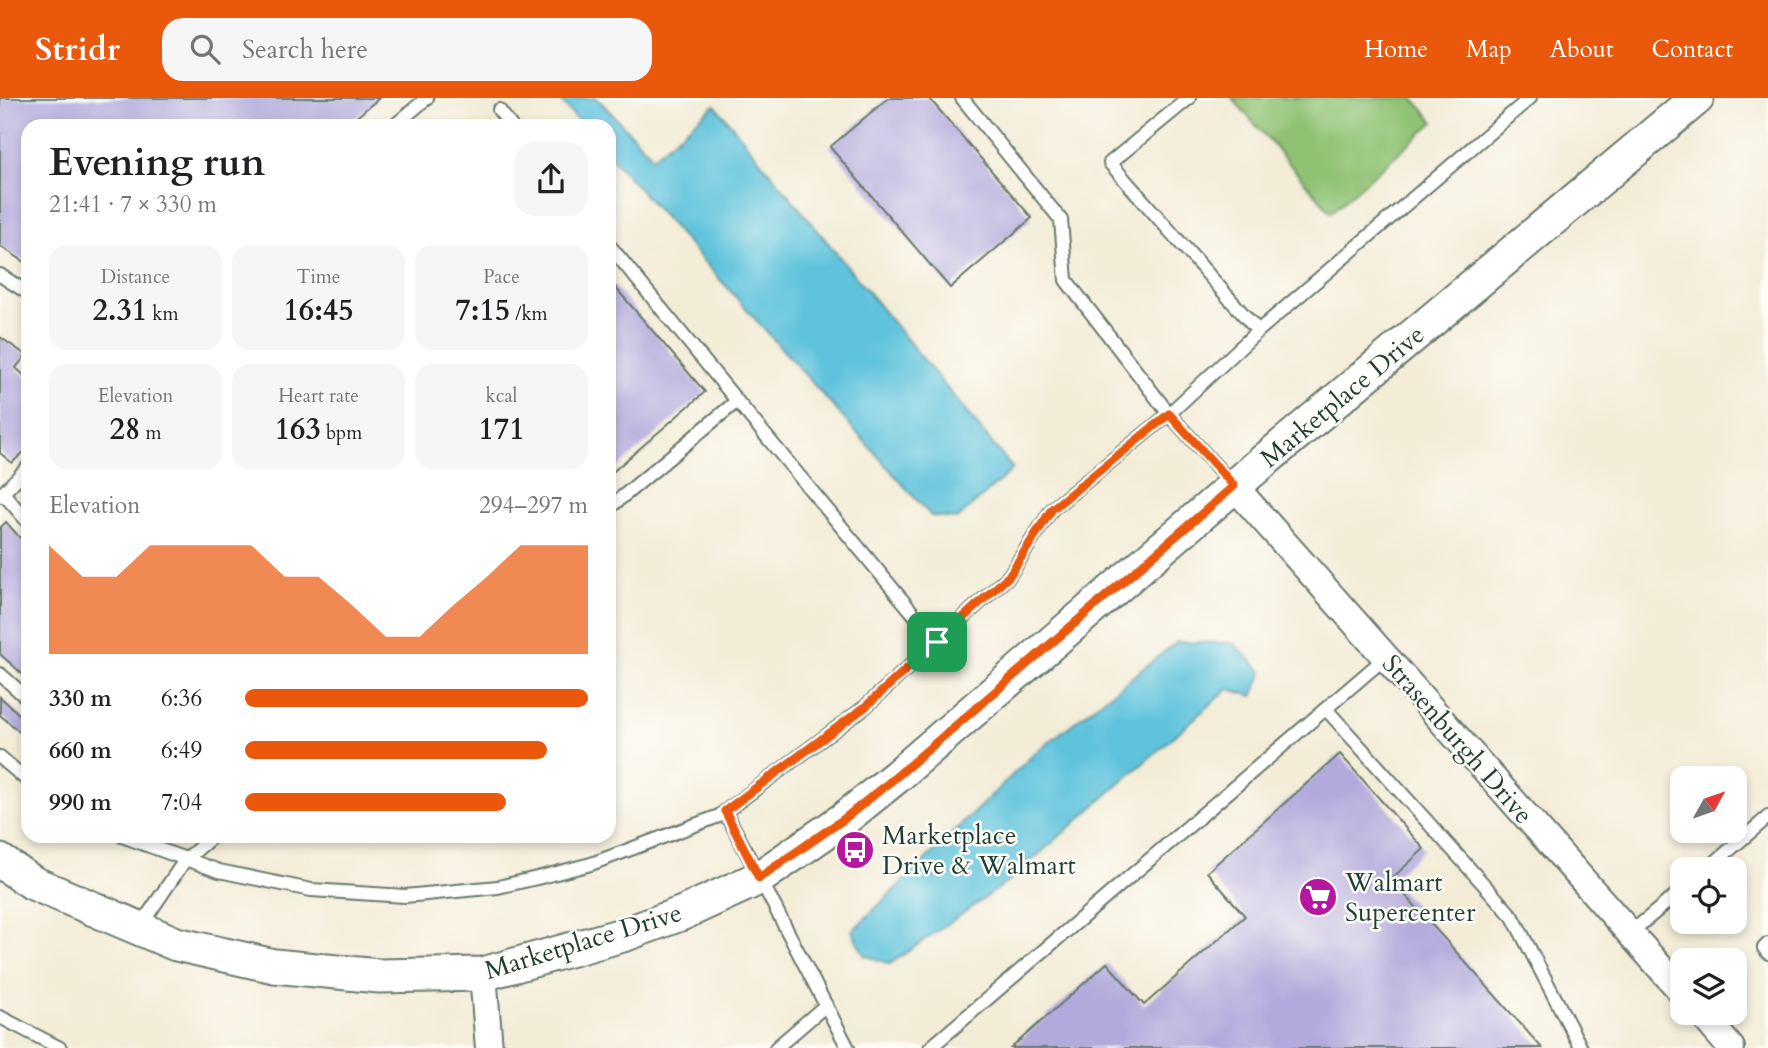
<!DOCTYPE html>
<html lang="en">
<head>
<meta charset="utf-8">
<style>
  :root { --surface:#fff; --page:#f6f6f6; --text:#202124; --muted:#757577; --accent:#ea580c }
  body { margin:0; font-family:Cardo,serif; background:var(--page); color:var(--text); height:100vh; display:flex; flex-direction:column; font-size:26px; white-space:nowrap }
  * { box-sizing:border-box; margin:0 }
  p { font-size:23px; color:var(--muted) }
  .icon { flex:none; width:38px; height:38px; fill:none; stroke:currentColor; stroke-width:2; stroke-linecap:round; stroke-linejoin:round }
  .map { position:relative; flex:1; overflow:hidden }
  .sheet { position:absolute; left:21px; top:21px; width:595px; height:724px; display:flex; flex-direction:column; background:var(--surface); border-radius:21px; box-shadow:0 4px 10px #0003 }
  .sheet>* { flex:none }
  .needle { width:46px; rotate:50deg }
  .fabs { position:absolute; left:1670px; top:668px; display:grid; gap:14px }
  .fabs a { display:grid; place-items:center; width:77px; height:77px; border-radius:14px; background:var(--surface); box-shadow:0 4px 10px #0003; font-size:35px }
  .pin { position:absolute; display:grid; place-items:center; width:60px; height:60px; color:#fff; margin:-30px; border-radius:14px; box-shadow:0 4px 10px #0006 }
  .round { display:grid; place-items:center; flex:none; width:74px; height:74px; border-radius:21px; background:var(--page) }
  .head { display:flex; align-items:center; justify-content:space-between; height:119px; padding:0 28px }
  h1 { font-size:38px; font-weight:800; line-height:52px }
  .metrics { display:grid; grid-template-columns:repeat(3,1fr); gap:10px; height:119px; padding:7px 28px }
  .metrics div { display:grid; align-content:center; border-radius:18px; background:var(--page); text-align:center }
  .metrics b { font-size:30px; font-weight:800 }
  .metrics small { font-size:19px; font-weight:400 }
  .metrics p { font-size:19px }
  .chart { height:196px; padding:14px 28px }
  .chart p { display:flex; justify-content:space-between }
  .chart svg { width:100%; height:126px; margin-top:7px; fill:var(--accent); opacity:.7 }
  ul { padding:0 28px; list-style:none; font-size:23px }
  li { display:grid; grid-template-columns:112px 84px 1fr; align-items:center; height:52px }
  li i { height:18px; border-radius:9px; background:var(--accent) }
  header { display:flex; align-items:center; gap:42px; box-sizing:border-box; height:98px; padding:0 35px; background:var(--accent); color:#fff }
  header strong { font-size:33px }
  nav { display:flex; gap:38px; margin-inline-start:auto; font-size:24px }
  .search { width:490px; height:63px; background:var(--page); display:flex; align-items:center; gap:18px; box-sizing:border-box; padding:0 24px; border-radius:21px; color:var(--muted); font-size:26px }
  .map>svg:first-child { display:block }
  .green { fill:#90c273; stroke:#588054; stroke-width:2 }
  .water { fill:#5ec3dc; stroke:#3e8088; stroke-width:2 }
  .building { fill:#b2aadc }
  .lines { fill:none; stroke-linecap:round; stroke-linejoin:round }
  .service-casing { stroke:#697a6d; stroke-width:16 }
  .minor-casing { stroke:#697a6d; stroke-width:30 }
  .tertiary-casing { stroke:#697a6d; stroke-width:37 }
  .service { stroke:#fff; stroke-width:12 }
  .minor { stroke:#fff; stroke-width:26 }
  .tertiary { stroke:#fff; stroke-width:33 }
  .route-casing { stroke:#fff; stroke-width:14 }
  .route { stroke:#ea580c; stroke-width:9 }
  .labels { text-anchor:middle; stroke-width:5; stroke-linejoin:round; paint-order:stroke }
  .street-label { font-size:26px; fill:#1f3d34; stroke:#fdfcf7 }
  .poi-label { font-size:26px; fill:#1f3d34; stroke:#fdfcf7; text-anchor:start }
</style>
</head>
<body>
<header>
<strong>Stridr</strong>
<div class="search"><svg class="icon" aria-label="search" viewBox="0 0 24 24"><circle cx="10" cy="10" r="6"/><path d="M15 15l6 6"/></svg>Search here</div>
<nav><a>Home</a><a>Map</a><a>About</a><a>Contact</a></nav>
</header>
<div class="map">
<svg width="1768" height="950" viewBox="0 0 1768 950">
  <rect width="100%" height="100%" fill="#fdfcf7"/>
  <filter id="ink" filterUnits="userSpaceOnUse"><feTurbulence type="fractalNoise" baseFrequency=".0143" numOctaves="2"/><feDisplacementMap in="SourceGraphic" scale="14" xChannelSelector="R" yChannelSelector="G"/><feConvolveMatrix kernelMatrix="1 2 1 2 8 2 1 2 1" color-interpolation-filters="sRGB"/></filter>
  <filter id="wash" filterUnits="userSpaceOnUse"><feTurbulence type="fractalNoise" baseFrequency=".00686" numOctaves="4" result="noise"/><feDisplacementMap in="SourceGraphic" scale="28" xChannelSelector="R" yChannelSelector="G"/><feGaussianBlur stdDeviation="1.57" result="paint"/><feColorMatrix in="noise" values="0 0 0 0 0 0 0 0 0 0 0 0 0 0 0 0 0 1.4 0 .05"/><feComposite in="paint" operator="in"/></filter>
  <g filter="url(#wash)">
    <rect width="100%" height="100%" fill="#f3ecd7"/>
    <path class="green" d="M1232,0H1413L1434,24L1331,114Z"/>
    <path class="water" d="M558,0H597L653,59L715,7L1013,371L957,421L931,418L609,57V28H583Z
      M1177,544L1233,545L1263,574L1253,598L1228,591L1005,786L890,866L864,857L852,833L1035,655Z"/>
    <g id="blocks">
      <path class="building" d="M0,0H379L346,28H28V166L0,148Z
        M888,0H929L1032,120L950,190L830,49Z
        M609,182L705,294L609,377Z
        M0,239L26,257L16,270L28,281V350L12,365L0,355Z
        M6,424L28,449V581L0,556V430Z
        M0,599L28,624V641L0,617Z
        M1340,656L1424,751L1391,781L1542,950H1011L1107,865L1144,907L1245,818L1207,774Z"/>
    </g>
  </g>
  <g filter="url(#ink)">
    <use href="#blocks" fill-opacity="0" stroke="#697a6d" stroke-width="2"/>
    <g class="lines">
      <defs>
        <path id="service" d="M962,0L1061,122L1066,182L1169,316L1234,388
          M1189,0L1110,65L1258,233
          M499,12L511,28
          M394,28L427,0
          M609,147L737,303L609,410
          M0,177L28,195
          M737,303L937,544
          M3,395L28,424
          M0,398L28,369
          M0,576L28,601
          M1326,611L1513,819L1581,950
          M0,659L28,683
          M725,713L848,950
          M122,738L219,773L311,792L405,798L498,789L537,780L591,766L719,718L865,609L1009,478L1052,411L1169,316L1258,233L1530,0
          M1706,772L1768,719
          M139,830L185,762L213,738
          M1630,835L1682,792
          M1768,846L1764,850L1768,855
          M0,919L60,950
          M776,950L826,907
          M930,950L1386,559"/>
        <path id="minor" d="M1234,388L1682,894
          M483,876L489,950
          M1701,915L1731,950"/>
        <path id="tertiary" d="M0,763L33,785L176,846L274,868L379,878L483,876L626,836L683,815L759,780L844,721L896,679L1234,388L1697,0"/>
      </defs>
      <use href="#service" class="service-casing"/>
      <use href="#minor" class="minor-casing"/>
      <use href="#tertiary" class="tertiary-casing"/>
      <use href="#service" class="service"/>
      <use href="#minor" class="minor"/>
      <use href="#tertiary" class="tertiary"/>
    </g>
  </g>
  <g class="lines" filter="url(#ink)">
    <defs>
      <path id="route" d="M1169,316L1234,388L896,679L844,721L759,780L725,713L865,609L1009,478L1052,411Z"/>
    </defs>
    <use href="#route" class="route-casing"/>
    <use href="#route" class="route"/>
  </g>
  <defs>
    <symbol id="bus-disc" viewBox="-11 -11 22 22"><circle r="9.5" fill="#b5179e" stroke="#fdfcf7"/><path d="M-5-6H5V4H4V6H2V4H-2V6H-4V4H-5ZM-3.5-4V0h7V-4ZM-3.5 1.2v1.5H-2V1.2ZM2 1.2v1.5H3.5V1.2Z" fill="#fff"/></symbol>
    <symbol id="supermarket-disc" viewBox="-11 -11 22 22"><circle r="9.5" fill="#b5179e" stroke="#fdfcf7"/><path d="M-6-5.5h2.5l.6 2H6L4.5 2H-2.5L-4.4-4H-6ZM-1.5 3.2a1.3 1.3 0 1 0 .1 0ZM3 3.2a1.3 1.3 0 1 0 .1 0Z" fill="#fff"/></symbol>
  </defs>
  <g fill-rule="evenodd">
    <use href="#bus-disc" x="833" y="730" width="44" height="44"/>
    <use href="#supermarket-disc" x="1296" y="777" width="44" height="44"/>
  </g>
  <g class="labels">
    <g class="street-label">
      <text transform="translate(1342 298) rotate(-40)" y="9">Marketplace Drive</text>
      <text transform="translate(1458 641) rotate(49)" y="9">Strasenburgh Drive</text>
      <text transform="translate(583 843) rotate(-17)" y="9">Marketplace Drive</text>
    </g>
    <g class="poi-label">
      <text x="882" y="746">Marketplace<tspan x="882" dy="30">Drive &amp; Walmart</tspan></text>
      <text x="1345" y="793">Walmart<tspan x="1345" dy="30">Supercenter</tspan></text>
    </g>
  </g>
</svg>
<div class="fabs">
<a><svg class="needle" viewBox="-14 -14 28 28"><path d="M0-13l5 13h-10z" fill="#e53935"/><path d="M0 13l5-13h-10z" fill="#757577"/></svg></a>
<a><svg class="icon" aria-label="locate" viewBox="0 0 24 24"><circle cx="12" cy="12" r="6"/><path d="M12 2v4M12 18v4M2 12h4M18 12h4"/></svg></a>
<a><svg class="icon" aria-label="layers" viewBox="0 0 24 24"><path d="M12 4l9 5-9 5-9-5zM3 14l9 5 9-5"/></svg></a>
</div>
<div class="pin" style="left:937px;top:544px;background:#1e9e55"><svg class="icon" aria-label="arrive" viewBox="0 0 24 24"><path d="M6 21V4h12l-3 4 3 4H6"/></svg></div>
<section class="sheet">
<div class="head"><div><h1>Evening run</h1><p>21:41 · 7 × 330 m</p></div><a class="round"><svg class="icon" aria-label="share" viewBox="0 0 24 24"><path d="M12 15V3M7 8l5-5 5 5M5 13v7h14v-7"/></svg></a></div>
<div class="metrics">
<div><p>Distance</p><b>2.31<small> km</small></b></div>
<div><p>Time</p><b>16:45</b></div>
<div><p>Pace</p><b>7:15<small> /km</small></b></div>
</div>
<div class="metrics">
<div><p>Elevation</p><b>28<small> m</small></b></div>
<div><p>Heart rate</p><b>163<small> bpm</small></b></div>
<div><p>kcal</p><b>171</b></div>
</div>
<div class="chart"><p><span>Elevation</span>294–297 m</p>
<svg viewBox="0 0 160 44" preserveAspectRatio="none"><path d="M0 44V6L10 17L20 17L30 6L40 6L50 6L60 6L70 17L80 17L90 27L100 38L110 38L120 27L130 17L140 6L150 6L160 6V44z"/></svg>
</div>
<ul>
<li><b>330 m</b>6:36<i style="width:100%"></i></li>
<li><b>660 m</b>6:49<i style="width:88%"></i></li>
<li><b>990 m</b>7:04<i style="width:76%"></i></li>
</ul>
</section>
</div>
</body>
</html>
